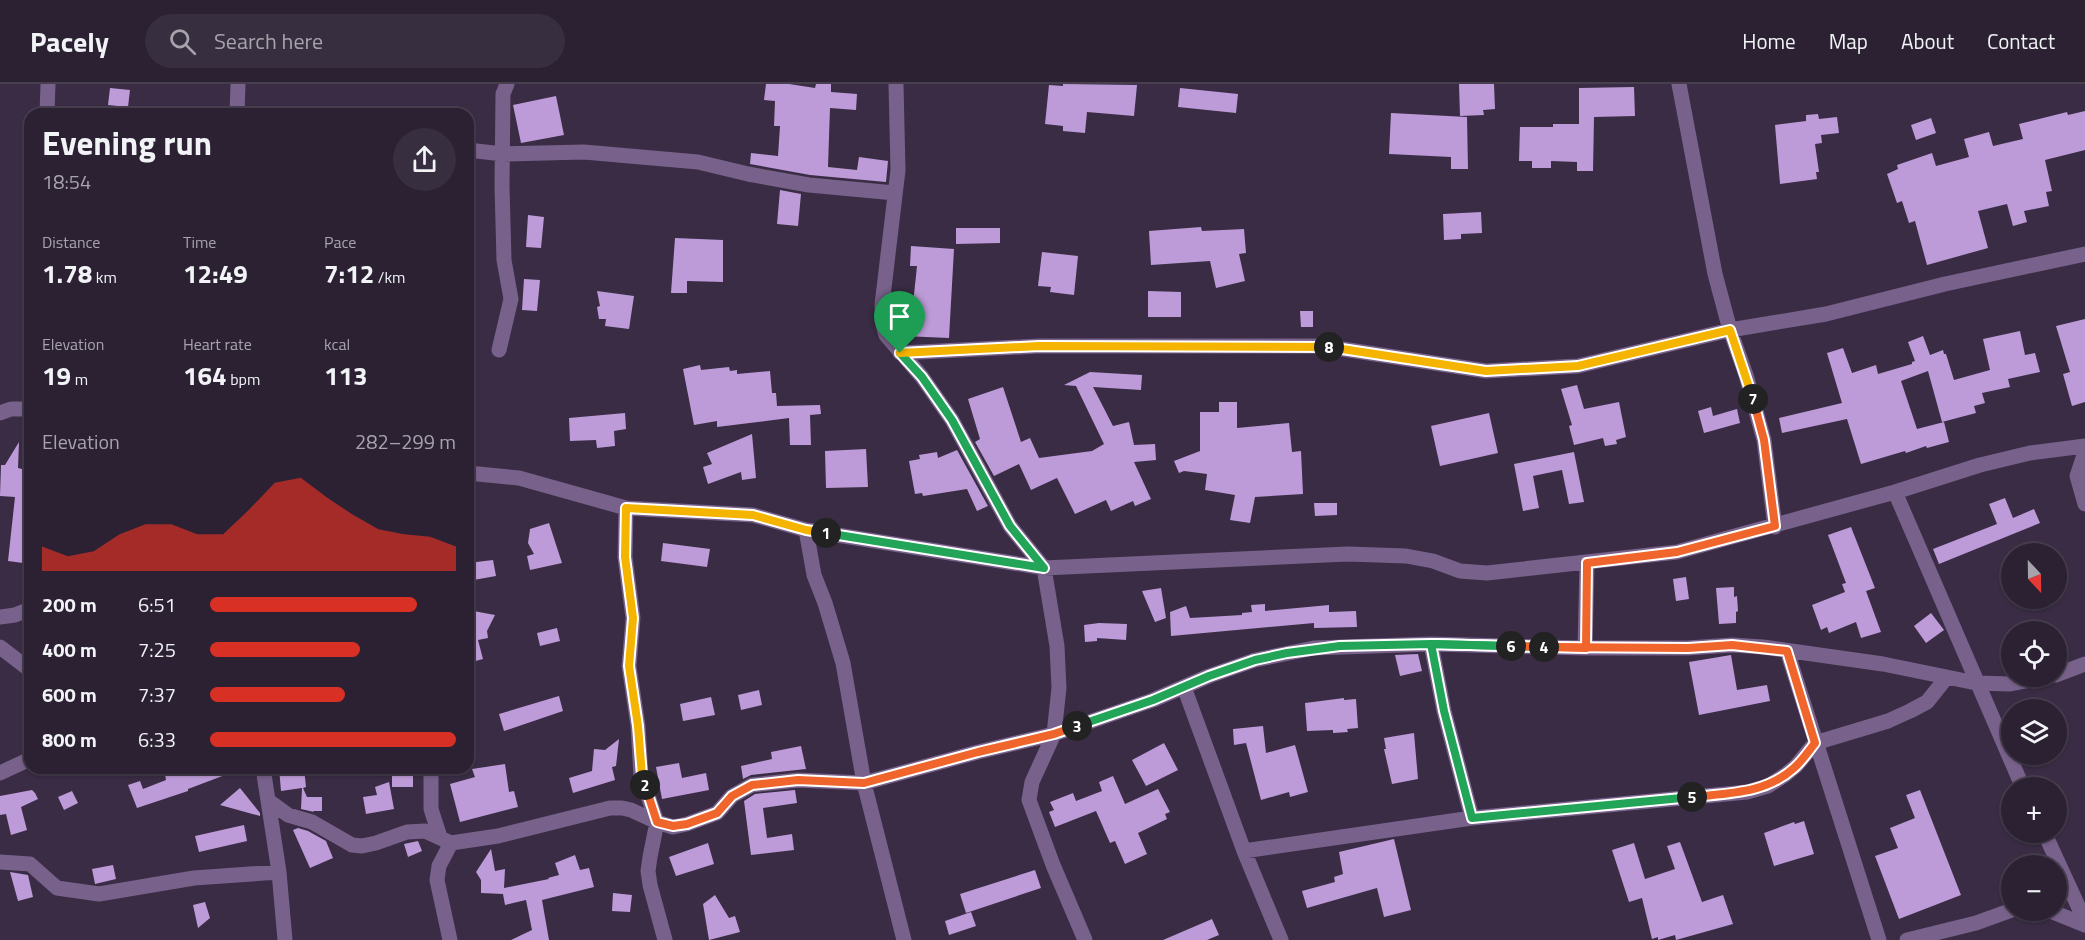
<!DOCTYPE html>
<html lang="en">
<head>
<meta charset="utf-8">
<style>
  :root { --surface:#2b2133; --page:#372e3f; --text:#f1f3f6; --muted:#a6a3ac; --line:#473e4e; --accent:#d93025 }
  body { margin:0; font-family:"Titillium Web",sans-serif; background:var(--page); color:var(--text); height:100vh; display:flex; flex-direction:column; font-size:22px; white-space:nowrap }
  * { box-sizing:border-box; margin:0 }
  p { font-size:20px; color:var(--muted) }
  .icon { flex:none; width:33px; height:33px; fill:none; stroke:currentColor; stroke-width:2; stroke-linecap:round; stroke-linejoin:round }
  .map { position:relative; flex:1; overflow:hidden }
  .sheet { position:absolute; left:24px; top:24px; width:450px; height:666px; display:flex; flex-direction:column; background:var(--surface); border-radius:18px; box-shadow:0 2px 4px #0004,0 0 0 2px var(--line) }
  .sheet>* { flex:none }
  .needle { width:39px; rotate:158deg }
  .controls { position:absolute; left:2001px; top:459px; display:grid; gap:12px }
  .controls a { display:grid; place-items:center; width:66px; height:66px; border-radius:50%; background:var(--surface); box-shadow:0 2px 4px #0004,0 0 0 2px var(--line); font-size:30px }
  .pin { position:absolute; display:grid; place-items:center; width:51px; height:51px; color:#fff; margin:-62px -26px; border-radius:50% 50% 50% 0; rotate:-45deg; box-shadow:0 0 6px #0007 }
  .pin .icon { rotate:45deg }
  .km { position:absolute; width:30px; height:30px; margin:-15px; border-radius:50%; background:#222; color:#fff; font-size:16px; line-height:30px; text-align:center }
  .round { display:grid; place-items:center; flex:none; width:63px; height:63px; border-radius:32px; background:var(--page) }
  .overview { display:flex; align-items:center; justify-content:space-between; height:102px; padding:0 18px }
  h1 { font-size:33px; font-weight:700; line-height:45px }
  .figures { display:grid; grid-template-columns:repeat(3,1fr); gap:9px; height:102px; padding:6px 18px }
  .figures div { display:grid; align-content:center }
  .figures b { font-size:26px; font-weight:700 }
  .figures small { font-size:16px; font-weight:400 }
  .figures p { font-size:16px }
  .chart { height:168px; padding:12px 18px }
  .chart p { display:flex; justify-content:space-between }
  .chart svg { width:100%; height:108px; margin-top:6px; fill:var(--accent); opacity:.7 }
  ul { padding:0 18px; list-style:none; font-size:20px }
  li { display:grid; grid-template-columns:96px 72px 1fr; align-items:center; height:45px }
  li i { height:15px; border-radius:8px; background:var(--accent) }
  header { display:flex; align-items:center; gap:36px; box-sizing:border-box; height:84px; padding:0 30px; background:var(--surface); border-bottom:2px solid var(--line) }
  header strong { font-size:28px }
  nav { display:flex; gap:33px; margin-inline-start:auto; font-size:21px }
  .search { width:420px; height:54px; background:var(--page); display:flex; align-items:center; gap:15px; box-sizing:border-box; padding:0 21px; border-radius:33px; color:var(--muted); font-size:22px }
  .map>svg:first-child { display:block }
  .building { fill:#bd9bd8 }
  .lines { fill:none; stroke-linecap:round; stroke-linejoin:round }
  .street { stroke:#78618a; stroke-width:15 }
  .split-1-casing { stroke:#fff; stroke-width:12 }
  .split-2-casing { stroke:#fff; stroke-width:12 }
  .split-3-casing { stroke:#fff; stroke-width:12 }
  .split-4-casing { stroke:#fff; stroke-width:12 }
  .split-5-casing { stroke:#fff; stroke-width:12 }
  .split-6-casing { stroke:#fff; stroke-width:12 }
  .split-7-casing { stroke:#fff; stroke-width:12 }
  .split-8-casing { stroke:#fff; stroke-width:12 }
  .split-9-casing { stroke:#fff; stroke-width:12 }
  .split-1 { stroke:#22a559; stroke-width:8 }
  .split-2 { stroke:#f5b400; stroke-width:8 }
  .split-3 { stroke:#f0652b; stroke-width:8 }
  .split-4 { stroke:#22a559; stroke-width:8 }
  .split-5 { stroke:#f0652b; stroke-width:8 }
  .split-6 { stroke:#22a559; stroke-width:8 }
  .split-7 { stroke:#f0652b; stroke-width:8 }
  .split-8 { stroke:#f5b400; stroke-width:8 }
  .split-9 { stroke:#f5b400; stroke-width:8 }
</style>
</head>
<body>
<header>
<strong>Pacely</strong>
<div class="search"><svg class="icon" aria-label="search" viewBox="0 0 24 24"><circle cx="10" cy="10" r="6"/><path d="M15 15l6 6"/></svg>Search here</div>
<nav><a>Home</a><a>Map</a><a>About</a><a>Contact</a></nav>
</header>
<div class="map">
<svg width="2085" height="856" viewBox="0 0 2085 856">
  <rect width="100%" height="100%" fill="#392c44"/>
  <path class="building" d="M766,0H789L815,4L816,0H831V8L857,10L856,26L830,24L828,83L857,86L859,73L888,77L886,98L810,91L750,80L751,69L778,72L780,42H774L775,17L764,16Z
    M1063,0L1137,1L1134,32L1087,28L1085,49L1063,47V42L1045,40L1049,1L1063,2Z
    M1459,0H1494L1495,25L1483,26L1484,31L1460,32Z
    M1634,3L1635,32L1594,33L1593,87H1577V78L1551,77V84H1532V77H1519L1520,43H1553V40H1579V4Z
    M110,4L130,6L128,23L108,21Z
    M1180,4L1238,10L1236,29L1178,23Z
    M556,12L564,51L521,59L513,21Z
    M2085,27V66L2045,76L2052,107L2046,108L2049,122L2024,127L2027,138L2013,142L2007,120L1978,127L1988,164L1927,181L1915,137L1909,139L1902,117L1897,119L1887,90L1898,85L1897,81L1932,69L1936,82L1969,73L1964,55L1989,48L1993,62L2023,55L2019,40L2067,28L2068,31Z
    M1391,29L1467,33L1468,85H1451V73L1389,70Z
    M1818,30L1819,35L1837,33L1839,49L1821,51L1822,59L1815,60L1819,88H1816L1817,95L1780,100L1775,41L1806,37V31Z
    M1931,34L1936,49L1916,56L1911,41Z
    M780,106L801,110L798,142L777,140Z
    M1481,128L1482,149L1461,150V155L1444,156L1443,130Z
    M528,131L544,133L541,164L526,163Z
    M1201,143L1202,147L1244,145L1246,169L1239,170L1245,197L1216,204L1210,177L1151,181L1149,147Z
    M956,144H1000V159L956,160Z
    M675,154L723,156V198L687,197V209H671Z
    M911,162L954,165L949,254L903,252L905,220H913L917,182H910Z
    M1042,168L1078,172L1074,211L1050,208L1051,203L1038,202Z
    M524,195L540,196L537,227L522,226Z
    M597,207L634,212L629,245L605,242L606,235H599L597,223L600,222Z
    M1148,207L1181,208V233H1148Z
    M1300,227H1313V243H1301Z
    M2085,235V318L2072,322L2063,290L2070,288L2056,242Z
    M2020,247L2025,271L2035,269L2040,288L2008,295L2010,303L1982,309L1985,319L1974,322L1976,329L1942,338L1928,287L1901,297L1917,345L1944,338L1949,358L1927,364L1926,362L1906,369L1905,367L1861,380L1847,335L1782,349L1779,334L1842,319L1827,269L1843,264L1852,289L1876,281L1878,290L1912,280V278L1915,277L1908,258L1923,252L1930,271L1943,266L1944,270H1946L1954,296L1990,286L1983,255Z
    M700,281L701,286L729,283L730,287L737,286V290L770,287L772,309H776L777,322L820,321L821,330L810,331L811,361H790L789,334L717,343V337L694,341L683,285Z
    M1090,288L1142,291L1141,306L1093,303L1113,342L1129,338L1134,361L1155,360L1156,376L1134,378L1151,415L1135,422L1133,417L1111,427L1106,416L1075,430L1057,394L1031,406L1019,380L994,392L975,358L980,355L968,315L1003,303L1021,358L1030,354L1039,374L1092,367L1104,360L1076,302L1064,301Z
    M1577,301L1584,325L1619,318L1626,353L1616,356L1617,360L1605,362L1603,354L1574,361L1569,342L1572,341L1561,305Z
    M1219,318H1237V344L1289,339L1292,368L1301,367L1303,410L1255,413L1250,439L1230,436L1235,411L1205,406L1207,390L1184,387L1179,389L1174,377L1200,367V328H1219Z
    M1711,323L1713,332L1737,325L1740,339L1704,349L1698,327Z
    M625,329L626,345L614,347L615,362L597,364L596,356L570,357L569,334Z
    M1489,329L1498,369L1440,382L1431,342Z
    M752,350L756,394L742,396L741,388L708,400L703,383L712,380L707,369Z
    M19,358L18,384L30,387V454L26,453L23,479L8,477L15,413L0,412L1,381H5Z
    M866,365L868,403L826,404L825,367Z
    M957,366L988,422L977,427L967,405L923,412L922,409L915,410L909,377L920,375L919,371L937,368L938,374Z
    M1574,368L1584,418L1569,420L1562,386L1533,392L1539,424L1523,427L1514,380Z
    M2005,414L2013,434L2034,425L2040,439L1939,480L1933,465L1997,440L1989,420Z
    M1314,419H1337V431L1315,432Z
    M549,439L562,479L530,486L527,472L534,470L528,459L530,445Z
    M1851,443L1875,504L1866,507L1881,548L1861,554L1856,538L1829,549L1827,543L1821,546L1812,521L1845,508L1842,500L1846,499L1828,451Z
    M663,459L710,465L707,483L661,477Z
    M493,476L496,492L468,497V479Z
    M1686,493L1689,515L1676,517L1673,495Z
    M1734,503V513L1737,512L1738,527L1736,528V539L1719,540L1716,504Z
    M1161,504L1166,534L1155,538L1142,507Z
    M1265,520V527L1329,521V528L1356,527L1357,543L1314,544V539L1171,552L1170,528L1186,522L1190,534L1242,531V529L1252,528L1251,521Z
    M468,526L495,531L487,547L488,554L478,556L483,575L468,579Z
    M1931,529L1944,546L1926,559L1914,542Z
    M1099,539L1127,540L1126,556L1097,554V557L1085,558L1084,541Z
    M557,544L560,557L540,562L537,549Z
    M1418,570L1422,587L1400,592L1395,571Z
    M1731,571L1737,606L1767,601L1770,617L1699,631L1689,578Z
    M759,606L762,621L741,626L738,611Z
    M559,612L563,627L504,647L499,630Z
    M711,613L715,631L683,637L680,620Z
    M1344,614V616L1356,615L1358,644L1347,645L1348,648L1333,649V646L1307,647L1305,619Z
    M1263,642L1266,669L1295,661L1308,708L1290,713L1289,708L1261,716L1246,659L1234,661L1233,645Z
    M1414,649L1418,695L1392,700L1384,665H1386L1384,654Z
    M619,655L616,682L612,683L615,696L573,709L569,694L592,687L594,665L605,666Z
    M1164,659L1178,686L1146,702L1132,676Z
    M801,662L806,685L751,691L743,695L741,682L772,675L771,668Z
    M679,679L682,694L706,689L709,706L662,715L656,683Z
    M505,680L509,708L514,707L518,723L460,738L450,700L475,693L472,685Z
    M164,684H183L184,688L196,684L241,685L188,705V707L137,724L128,701L140,697L143,705L166,696Z
    M279,684H304L306,703L303,704L307,713H322V727H313L314,728L301,725L302,704L281,707Z
    M392,687H413V703H392Z
    M1113,692L1125,720L1158,705L1170,728L1165,730L1167,735L1138,749L1147,770L1125,780L1115,757L1110,759L1096,727L1055,743L1049,728L1054,726L1050,718L1073,709L1076,717L1102,707L1099,698Z
    M389,698L394,725L366,730L363,713L377,711L375,703Z
    M240,704L260,729V732L220,721Z
    M32,706L35,709L38,715L21,723L27,746L11,751L6,730L0,731V712Z
    M795,706L797,719L763,724L767,754L792,750L794,766L751,771L744,717L755,710Z
    M1920,706L1961,811L1899,835L1875,772L1898,764L1890,744L1915,734L1906,711Z
    M72,707L78,719L64,726L58,713Z
    M1804,737L1814,770L1774,782L1764,749L1794,738L1795,740Z
    M244,741L247,757L199,768L195,752Z
    M298,744L308,747L326,757L333,774L310,784L293,746Z
    M1394,755L1411,826L1384,833L1377,804L1307,824L1302,807L1335,798L1334,793L1343,790L1339,768Z
    M418,757L422,767L408,773L404,760Z
    M1680,758L1702,818L1723,811L1733,840L1676,856L1675,851L1658,856V853L1652,855L1642,814L1629,818L1612,766L1634,759L1645,795L1675,785L1667,762Z
    M708,759L714,780L676,792L669,773Z
    M491,765L495,787L505,785L504,804L549,795L548,794L559,791L555,779L575,771L580,786L589,784L594,803L542,816L549,856H511L532,846L526,816L505,821L503,810L481,809V796L476,788Z
    M113,781L116,795L95,800L92,785Z
    M1035,786L1041,804L966,829L960,810Z
    M10,788L28,791L33,813L18,817Z
    M613,809L632,811L630,828L612,827Z
    M715,811L729,834L735,832L740,848L709,856L703,820Z
    M205,818L210,834L198,844L193,821Z
    M971,828L976,842L949,851L945,837Z
    M1212,835L1219,851L1207,856H1163Z"/>
  <g class="lines">
    <path class="street" d="M896,0L898,86L882,221L883,241L886,251L922,293L952,336L1010,442L1044,484L1057,562L1059,604L1054,650L1032,698L1029,716L1053,781L1085,856
      M1679,0L1715,190L1730,246L1746,291L1764,356L1775,443
      M47,30L48,0
      M237,30L238,0
      M468,66L503,70L584,68L698,78L748,90L809,101L895,109
      M499,266L511,215L504,176L502,102L503,10L507,0
      M900,269L1039,262H1323L1486,287L1578,282L1730,246L1826,230L1945,200L2085,170
      M0,329L11,325H30
      M2085,368L2077,392L2085,420
      M468,389L519,394L626,424L753,431L806,446L1044,484L1348,470L1406,472L1433,477L1460,487L1487,489L1677,468L1895,408L1980,381L2030,369L2085,362
      M1895,408L2023,704
      M626,424L625,473L633,534L629,582L638,642L641,692L657,738L650,773L648,787L650,801L665,856
      M806,446L814,491L825,519L843,579L864,699L904,856
      M0,533L15,531L30,525
      M1431,560L1444,627L1472,734
      M0,563L30,586
      M1585,564L1587,479
      M1787,567L1879,856
      M2056,591L2085,580
      M1184,603L1244,767L1281,856
      M263,684L279,788L285,856
      M431,684V725L440,753
      M0,689L30,675
      M269,717L288,731L312,738L352,761L362,762L376,759L407,748L425,747L451,759L498,752L610,724H622L631,726L657,738L673,743L687,740L717,729L732,712L752,701L798,696L864,699L978,668L1054,650L1153,616L1209,592L1255,576L1314,564L1431,560L1585,564H1688L1732,561L1763,563L1883,580L1976,599L2010,600L2051,592
      M2044,748L2085,837
      M1244,767L1472,734L1747,708L1768,702L1785,691L1796,682L1815,659L1888,637L1910,627L1927,618L1947,593
      M0,778L30,780L57,804L99,810L194,794L279,788
      M2048,826L2085,841
      M450,856L437,796L439,782L451,759
      M1907,856L1976,839L2012,826"/>
  </g>
  <g class="lines">
    <defs>
      <path id="split-1" d="M826,449L1044,484L1010,442L952,336L922,293L900,269"/>
      <path id="split-2" d="M645,701L642,692L638,642L629,582L633,534L625,473L626,424L753,431L806,446L826,449"/>
      <path id="split-3" d="M645,701L657,738L673,742L687,740L717,729L732,712L752,701L798,696L864,699L978,668L1054,650L1077,642"/>
      <path id="split-4" d="M1077,642L1153,616L1209,592L1255,576L1287,569L1340,562L1431,560L1544,563"/>
      <path id="split-5" d="M1544,563L1688,564L1732,561L1787,567L1815,659C1809,667 1802,677 1794,684C1765,710 1729,709 1692,713"/>
      <path id="split-6" d="M1511,562L1431,560L1444,627L1472,734L1692,713"/>
      <path id="split-7" d="M1511,562L1586,564L1587,479L1677,468L1775,442L1764,356L1753,315"/>
      <path id="split-8" d="M1329,263L1486,287L1578,282L1730,246L1753,315"/>
      <path id="split-9" d="M900,269L1039,262L1329,263"/>
    </defs>
    <use href="#split-1" class="split-1-casing"/>
    <use href="#split-2" class="split-2-casing"/>
    <use href="#split-3" class="split-3-casing"/>
    <use href="#split-4" class="split-4-casing"/>
    <use href="#split-5" class="split-5-casing"/>
    <use href="#split-6" class="split-6-casing"/>
    <use href="#split-7" class="split-7-casing"/>
    <use href="#split-8" class="split-8-casing"/>
    <use href="#split-9" class="split-9-casing"/>
    <use href="#split-1" class="split-1"/>
    <use href="#split-2" class="split-2"/>
    <use href="#split-3" class="split-3"/>
    <use href="#split-4" class="split-4"/>
    <use href="#split-5" class="split-5"/>
    <use href="#split-6" class="split-6"/>
    <use href="#split-7" class="split-7"/>
    <use href="#split-8" class="split-8"/>
    <use href="#split-9" class="split-9"/>
  </g>
</svg>
<div class="controls">
<a><svg class="needle" viewBox="-14 -14 28 28"><path d="M0-13l5 13h-10z" fill="#e53935"/><path d="M0 13l5-13h-10z" fill="#a6a3ac"/></svg></a>
<a><svg class="icon" aria-label="locate" viewBox="0 0 24 24"><circle cx="12" cy="12" r="6"/><path d="M12 2v4M12 18v4M2 12h4M18 12h4"/></svg></a>
<a><svg class="icon" aria-label="layers" viewBox="0 0 24 24"><path d="M12 4l9 5-9 5-9-5zM3 14l9 5 9-5"/></svg></a>
<a>+</a>
<a>−</a>
</div>
<div class="pin" style="left:900px;top:269px;background:#1e9e55"><svg class="icon" aria-label="arrive" viewBox="0 0 24 24"><path d="M6 21V4h12l-3 4 3 4H6"/></svg></div>
<b class="km" style="left:826px;top:449px">1</b>
<b class="km" style="left:645px;top:701px">2</b>
<b class="km" style="left:1077px;top:642px">3</b>
<b class="km" style="left:1544px;top:563px">4</b>
<b class="km" style="left:1692px;top:713px">5</b>
<b class="km" style="left:1511px;top:562px">6</b>
<b class="km" style="left:1753px;top:315px">7</b>
<b class="km" style="left:1329px;top:263px">8</b>
<section class="sheet">
<div class="overview"><div><h1>Evening run</h1><p>18:54</p></div><a class="round"><svg class="icon" aria-label="share" viewBox="0 0 24 24"><path d="M12 15V3M7 8l5-5 5 5M5 13v7h14v-7"/></svg></a></div>
<div class="figures">
<div><p>Distance</p><b>1.78<small> km</small></b></div>
<div><p>Time</p><b>12:49</b></div>
<div><p>Pace</p><b>7:12<small> /km</small></b></div>
</div>
<div class="figures">
<div><p>Elevation</p><b>19<small> m</small></b></div>
<div><p>Heart rate</p><b>164<small> bpm</small></b></div>
<div><p>kcal</p><b>113</b></div>
</div>
<div class="chart"><p><span>Elevation</span>282–299 m</p>
<svg viewBox="0 0 160 44" preserveAspectRatio="none"><path d="M0 44V34L10 38L20 36L30 29L40 25L50 25L60 29L70 29L80 19L90 8L100 6L110 14L120 21L130 27L140 29L150 30L160 34V44z"/></svg>
</div>
<ul>
<li><b>200 m</b>6:51<i style="width:84%"></i></li>
<li><b>400 m</b>7:25<i style="width:61%"></i></li>
<li><b>600 m</b>7:37<i style="width:55%"></i></li>
<li><b>800 m</b>6:33<i style="width:100%"></i></li>
</ul>
</section>
</div>
</body>
</html>
